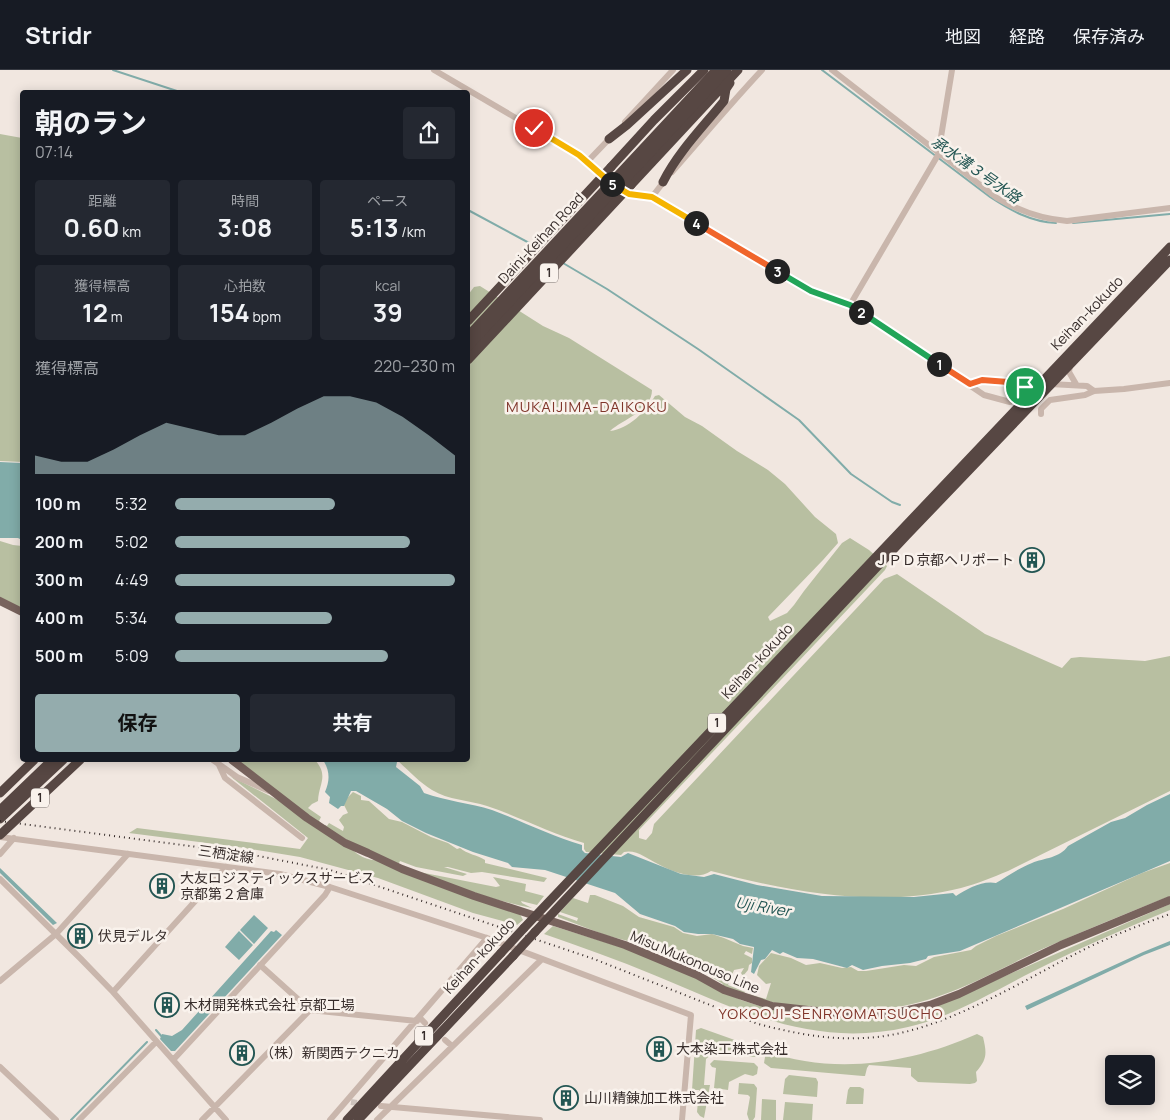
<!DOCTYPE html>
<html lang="ja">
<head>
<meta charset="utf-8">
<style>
  :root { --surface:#171b24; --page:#242831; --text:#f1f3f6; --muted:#9ea1a6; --line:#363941; --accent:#94acad }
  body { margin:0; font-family:Manrope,"Noto Sans JP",sans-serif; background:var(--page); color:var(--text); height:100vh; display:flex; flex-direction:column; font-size:19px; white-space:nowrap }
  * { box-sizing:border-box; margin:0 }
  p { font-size:16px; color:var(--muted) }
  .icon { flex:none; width:28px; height:28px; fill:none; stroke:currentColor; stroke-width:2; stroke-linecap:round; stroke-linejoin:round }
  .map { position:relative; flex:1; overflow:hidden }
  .details { position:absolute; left:20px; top:20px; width:450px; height:672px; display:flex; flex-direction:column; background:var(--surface); border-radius:5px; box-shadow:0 2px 12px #0003 }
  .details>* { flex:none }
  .controls { position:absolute; left:1105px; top:985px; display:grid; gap:10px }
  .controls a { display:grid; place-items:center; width:50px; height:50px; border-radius:5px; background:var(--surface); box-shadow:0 2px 12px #0003; font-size:25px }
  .pin { position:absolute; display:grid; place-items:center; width:42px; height:42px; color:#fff; margin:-21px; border:2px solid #fff; border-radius:50%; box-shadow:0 1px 5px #0007 }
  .km { position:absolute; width:25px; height:25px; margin:-12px; border-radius:50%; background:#222; color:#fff; font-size:14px; line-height:25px; text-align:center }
  .round { display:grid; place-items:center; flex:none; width:52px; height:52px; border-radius:5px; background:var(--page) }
  .summary { display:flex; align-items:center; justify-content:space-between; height:85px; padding:0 15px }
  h1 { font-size:28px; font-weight:700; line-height:38px }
  .stats { display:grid; grid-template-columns:repeat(3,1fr); gap:8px; height:85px; padding:5px 15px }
  .stats div { display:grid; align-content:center; border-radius:5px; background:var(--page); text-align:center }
  .stats b { font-size:25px; font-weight:700 }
  .stats small { font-size:14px; font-weight:400 }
  .stats p { font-size:14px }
  .chart { height:140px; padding:10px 15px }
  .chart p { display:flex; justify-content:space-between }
  .chart svg { width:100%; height:90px; margin-top:5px; fill:var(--accent); opacity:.7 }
  .primary-button { display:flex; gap:10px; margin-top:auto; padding:10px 15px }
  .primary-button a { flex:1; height:58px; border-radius:5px; background:var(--accent); color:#111; font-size:20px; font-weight:700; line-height:58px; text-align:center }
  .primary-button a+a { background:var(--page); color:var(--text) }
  ul { padding:0 15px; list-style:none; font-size:16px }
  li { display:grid; grid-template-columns:80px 60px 1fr; align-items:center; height:38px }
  li i { height:12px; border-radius:6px; background:var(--accent) }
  header { display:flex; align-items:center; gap:30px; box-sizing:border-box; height:70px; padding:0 25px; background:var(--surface); border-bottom:1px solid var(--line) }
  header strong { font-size:24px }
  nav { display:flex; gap:28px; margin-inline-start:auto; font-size:18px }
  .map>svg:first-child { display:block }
  .green { fill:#b8bfa1 }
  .water { fill:#81aca9 }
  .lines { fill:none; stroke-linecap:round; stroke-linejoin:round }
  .stream { stroke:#81aca9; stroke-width:2 }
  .minor-tunnel { stroke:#ccc2bc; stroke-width:6; stroke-dasharray:6 3; stroke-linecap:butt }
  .minor { stroke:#c9b6ac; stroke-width:6 }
  .major { stroke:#78635d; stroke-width:8 }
  .highway { stroke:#574743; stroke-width:9 }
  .rail { stroke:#372d2b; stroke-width:2; stroke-dasharray:1 4; stroke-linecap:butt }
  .highway-bridge { stroke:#574743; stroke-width:9 }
  .split-1-casing { stroke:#fff; stroke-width:10 }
  .split-2-casing { stroke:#fff; stroke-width:10 }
  .split-3-casing { stroke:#fff; stroke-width:10 }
  .split-4-casing { stroke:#fff; stroke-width:10 }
  .split-5-casing { stroke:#fff; stroke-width:10 }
  .split-6-casing { stroke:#fff; stroke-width:10 }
  .split-1 { stroke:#f0652b; stroke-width:6 }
  .split-2 { stroke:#22a559; stroke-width:6 }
  .split-3 { stroke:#22a559; stroke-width:6 }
  .split-4 { stroke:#f0652b; stroke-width:6 }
  .split-5 { stroke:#f5b400; stroke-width:6 }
  .split-6 { stroke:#f5b400; stroke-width:6 }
  .labels { text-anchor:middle; stroke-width:5; stroke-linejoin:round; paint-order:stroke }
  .shield { fill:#f9f2ec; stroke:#716865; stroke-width:1 }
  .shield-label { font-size:12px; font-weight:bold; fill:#372d2b }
  .street-label { font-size:14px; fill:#372d2b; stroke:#f9f2ec }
  .poi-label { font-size:14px; fill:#372d2b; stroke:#f9f2ec; text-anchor:start }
  .water-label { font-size:15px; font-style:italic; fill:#235653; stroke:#f9f2ec }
  .neighbourhood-label { font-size:15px; letter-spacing:1px; fill:#80352a; stroke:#f9f2ec }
</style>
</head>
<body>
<header>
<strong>Stridr</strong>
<nav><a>地図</a><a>経路</a><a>保存済み</a></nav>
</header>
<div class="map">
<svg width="1170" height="1050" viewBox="0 0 1170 1050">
  <rect width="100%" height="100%" fill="#f1e7e0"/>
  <path class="green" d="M0,64L22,68V392L0,391Z
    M480,216L543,256L569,268L652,320C652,341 623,349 610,361C629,359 646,341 655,326L659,325L685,347L702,356L737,381L768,400L785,414L815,447L836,464L838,473L823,490L768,547L770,551L787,543L794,535L804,521L842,473L850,468L869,480L887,496L885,500L639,760V768L646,770L652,763L654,754L884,509L897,504L985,564L1062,598L1071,588L1080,587L1145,591L1170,586V721L1008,801C993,807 977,814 961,818C880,839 791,822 711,801C697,811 672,802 658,794C648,789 636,779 624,782L621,785L586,782L584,779V773C551,764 520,747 487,736C469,730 448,730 432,720C419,712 408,700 397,690H468V225L474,217Z
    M0,471L13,475L22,476V540L0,529Z
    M235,690H315C329,706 319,713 318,731L312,734L308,738L321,747L319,751L321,753V755Z
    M230,706L282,732L352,779C358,786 369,791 378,790L520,844L523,850L517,855L473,843L378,808L300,787L238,777L129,763L137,758L300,779L308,768Z
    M353,722L361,726V730L369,731L389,749L402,752L431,767L448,773L457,779L460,778C467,784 477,785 485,790V793L547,808L544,812L482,802L471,803L448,797H444L467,804L463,806L416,797L400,791L398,795L360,777L324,757L325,755L327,756L329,753L343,761L344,757L339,750L343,745L348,743L344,735L347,728Z
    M1170,793V826C1127,843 1083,861 1040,880C993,902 948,929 896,937C847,944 796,939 749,927V924L766,929L771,913L766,914L757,905L759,896L771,883L791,888L806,895L820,893L842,898L851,897L858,901H866L904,895L916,896L934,887L971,880L976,876L996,866L1063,839L1142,803Z
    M409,800L496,817L500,816L493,807L526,814L525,821L544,826L537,835L521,831L522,833L532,838C490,830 450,814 409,800Z
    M590,825H595L623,836L639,847L674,857L683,863L697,866L712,864L724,868L743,876L753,878L752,884L746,881L744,884L752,888V893L749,895L748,900L743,906L741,903L744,898L734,900L728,915L745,922L743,925L722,916L723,914L710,906L707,900L688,894L687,895L639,874L605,865L558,847V844L577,851L578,848L560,842L573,828L588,833Z
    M1170,834V840C1123,859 1078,879 1032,902C992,922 952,947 908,957C814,979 738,940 654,905C618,890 581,877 544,864L553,856L630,880L699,909L741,930L760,936L836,947L863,948L907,945L934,937Z
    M701,958L760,979V986L756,987C742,986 717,978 706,989L704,1015H710L704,1048L700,1046L697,1042L699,1020H692L696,960Z
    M977,964L983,967C987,984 987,989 976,1002L977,1011L975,1013L970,1014L918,1012L911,1006V998L869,995L867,998L865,1006H863L771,998L764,993L766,981C835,1006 912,993 977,964Z
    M714,990L754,993L758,997L757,1004L753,1006L745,1004L729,1012L728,1020L714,1018L716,998L712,997L710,994Z
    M789,1005L816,1008L818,1012L817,1027L783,1024L785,1009Z
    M739,1013L754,1014L757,1018L755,1047L753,1050H749L747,1044L750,1027L748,1025L738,1024Z
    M850,1017H860L864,1019L863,1034H846L848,1020Z
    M762,1029L776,1030V1050H761Z
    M785,1032L813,1034L812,1050H783Z"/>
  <path class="water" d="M0,392L22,393V470L18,468H0Z
    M323,690H395L397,692L396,697L420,716L424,723C446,731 470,733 492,740C522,751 551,766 582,775V780L585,783L621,787L628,783L681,804L704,807L714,804L757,815L822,826L914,827L953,823L956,826C966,819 983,810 996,813C1008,806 1019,798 1032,793C1044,788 1060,788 1068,776L1111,752L1125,748L1147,735L1170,724V791L960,881L928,886L926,889L910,893L882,896L863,900L852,895L847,898L813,889L797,888L783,882L780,884L772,880L765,889L761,890L754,904L751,902L754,877L740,874L733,869L712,864H698L684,862L675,856L640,844L615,823L545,800L512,797L508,793L473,782L426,763L402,751L387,739L356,721H351L344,736H341L338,739L329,733L330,727L325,722C330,710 330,701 323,690Z
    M0,798L57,853L53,855L0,803Z
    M254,845L268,858L254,874L240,860Z
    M276,860L282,865L175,981H171L160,969L162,964L172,966L182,960L271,861L274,862Z
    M239,861L253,875L239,890L225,877Z
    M1170,871V875L1144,885L1027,940L1025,936L1143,882Z"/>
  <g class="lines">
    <path class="stream" d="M113,0L180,22
      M822,0L990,127C1010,140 1031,152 1056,153
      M468,140L533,175
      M1073,153L1170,144
      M563,193L607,219L698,279L799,350L851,404L892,432L900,435
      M156,960L163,968
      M71,1050L147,972"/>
    <path class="minor-tunnel" d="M351,1032L365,1034"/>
    <path class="minor" d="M434,0L579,85L607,112L613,115
      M832,0L997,128C1019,141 1042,149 1067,151L1170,138
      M625,52L673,0
      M588,91L611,67
      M672,102C702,68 731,33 762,0
      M622,120L629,124L652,127L811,221L850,235L860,241L984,325L1010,332
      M652,127L665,110
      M850,235L938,85L952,0
      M1070,295L1069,302L1076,314
      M970,314L982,310L1020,313L1031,323
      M1050,314L1087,316L1094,321
      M1041,344V339L1050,330L1085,325L1094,321L1124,319L1170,313
      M213,690L237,707L269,721
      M219,695L225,708L302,768
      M0,767L280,804L330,817L487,868L691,945L682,1050
      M0,784L14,768
      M0,809L81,889L113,922L226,1050
      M260,895L310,940
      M0,911L56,864L128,784
      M113,922L226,797
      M419,947L425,953
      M445,970L452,976
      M173,990L325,825L330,817
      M0,997L56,1050
      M381,1036L540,1050
      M79,1050L156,972
      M202,1050L310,940L417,951
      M330,1050L487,868
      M377,1050L542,889"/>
    <path class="major" d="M0,531L22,542
      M232,690L307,748L345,773L368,783L402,799L474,826L625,875L697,905L724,920L772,936L844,944L870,945L895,943L930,935L959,924L1061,875L1170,830"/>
    <path class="highway" d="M609,69L627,55L687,0
      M611,97L654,50L704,0
      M663,112C678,82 703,57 724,31L726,19L730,13
      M631,115L738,0
      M468,266L606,118
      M468,278L612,124
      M0,723L34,690
      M0,740L52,690
      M0,749L63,690
      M524,858L1170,177
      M535,862L906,466L1170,190
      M347,1050L501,883
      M358,1050L513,886"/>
    <path class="rail" d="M0,751L243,783L330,800L594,889L758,954C793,963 827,970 863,968C936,966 1018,913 1083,880C1111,866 1140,855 1170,844"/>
    <path class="highway-bridge" d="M606,118L716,0
      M612,124L727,0
      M468,251L611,97
      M468,290L631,115
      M0,765L80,690
      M501,883L524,858
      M513,886L535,862"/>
  </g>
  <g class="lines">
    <defs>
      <path id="split-1" d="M939,294L970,314L982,310L1020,313L1025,317"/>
      <path id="split-2" d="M861,242L939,294"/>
      <path id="split-3" d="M777,201L811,221L850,235L861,242"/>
      <path id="split-4" d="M696,153L777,201"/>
      <path id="split-5" d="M612,114L629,124L652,127L696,153"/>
      <path id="split-6" d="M534,58L579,85L612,114"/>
    </defs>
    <use href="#split-1" class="split-1-casing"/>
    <use href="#split-2" class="split-2-casing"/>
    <use href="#split-3" class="split-3-casing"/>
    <use href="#split-4" class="split-4-casing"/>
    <use href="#split-5" class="split-5-casing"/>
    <use href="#split-6" class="split-6-casing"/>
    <use href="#split-1" class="split-1"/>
    <use href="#split-2" class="split-2"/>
    <use href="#split-3" class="split-3"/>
    <use href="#split-4" class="split-4"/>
    <use href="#split-5" class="split-5"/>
    <use href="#split-6" class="split-6"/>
  </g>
  <defs>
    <symbol id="building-ring" viewBox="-11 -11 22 22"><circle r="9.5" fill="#f9f2ec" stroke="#235653" stroke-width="1.5"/><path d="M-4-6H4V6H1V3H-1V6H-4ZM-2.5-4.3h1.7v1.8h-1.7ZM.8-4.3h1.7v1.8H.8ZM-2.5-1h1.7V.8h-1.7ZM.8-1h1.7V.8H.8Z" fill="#235653"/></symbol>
  </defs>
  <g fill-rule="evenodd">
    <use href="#building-ring" x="1018" y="476" width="28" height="28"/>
    <use href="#building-ring" x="148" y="802" width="28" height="28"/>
    <use href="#building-ring" x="66" y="852" width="28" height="28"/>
    <use href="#building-ring" x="153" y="921" width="28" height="28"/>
    <use href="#building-ring" x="645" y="965" width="28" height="28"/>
    <use href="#building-ring" x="228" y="969" width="28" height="28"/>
    <use href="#building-ring" x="552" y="1014" width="28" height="28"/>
  </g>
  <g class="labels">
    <g class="shield">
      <rect x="540" y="193.5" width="18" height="19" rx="4"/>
      <rect x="708" y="643.5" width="18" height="19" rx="4"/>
      <rect x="31" y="718.5" width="18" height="19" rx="4"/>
      <rect x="415" y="956.5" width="18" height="19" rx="4"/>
    </g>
    <g class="shield-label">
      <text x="549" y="207">1</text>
      <text x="717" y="657">1</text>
      <text x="40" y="732">1</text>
      <text x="424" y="970">1</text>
    </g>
    <g class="street-label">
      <text transform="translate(541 168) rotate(-47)" y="5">Daini-Keihan Road</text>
      <text transform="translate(1087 243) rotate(-46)" y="5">Keihan-kokudo</text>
      <text transform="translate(757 591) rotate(-47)" y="5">Keihan-kokudo</text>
      <text transform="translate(226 784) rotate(8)" y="5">三栖淀線</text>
      <text transform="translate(479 886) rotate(-47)" y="5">Keihan-kokudo</text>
      <text transform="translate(695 892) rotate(23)" y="5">Misu Mukonouso Line</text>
    </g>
    <g class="poi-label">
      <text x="1014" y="495" text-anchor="end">ＪＰＤ京都ヘリポート</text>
      <text x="180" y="813">大友ロジスティックスサービス<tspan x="180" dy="16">京都第２倉庫</tspan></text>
      <text x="98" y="871">伏見デルタ</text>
      <text x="184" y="940">木材開発株式会社 京都工場</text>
      <text x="676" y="984">大本染工株式会社</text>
      <text x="260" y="988">（株）新関西テクニカ</text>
      <text x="584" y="1033">山川精錬加工株式会社</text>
    </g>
    <g class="water-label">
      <text transform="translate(976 100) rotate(35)" y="5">承水溝３号水路</text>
      <text transform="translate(763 837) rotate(10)" y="5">Uji River</text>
    </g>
    <g class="neighbourhood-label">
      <text x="587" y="342">MUKAIJIMA-DAIKOKU</text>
      <text x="831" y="949">YOKOOJI-SENRYOMATSUCHO</text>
    </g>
  </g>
</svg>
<div class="controls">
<a><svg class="icon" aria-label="layers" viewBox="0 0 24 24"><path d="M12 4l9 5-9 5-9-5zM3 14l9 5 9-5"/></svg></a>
</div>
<div class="pin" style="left:1025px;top:317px;background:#1e9e55"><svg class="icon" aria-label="arrive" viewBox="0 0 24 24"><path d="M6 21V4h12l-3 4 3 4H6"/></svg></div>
<div class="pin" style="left:534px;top:58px;background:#d93025"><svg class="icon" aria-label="check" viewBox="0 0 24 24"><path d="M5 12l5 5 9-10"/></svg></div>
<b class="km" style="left:939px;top:294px">1</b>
<b class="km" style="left:861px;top:242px">2</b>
<b class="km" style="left:777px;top:201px">3</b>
<b class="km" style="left:696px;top:153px">4</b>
<b class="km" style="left:612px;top:114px">5</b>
<section class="details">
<div class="summary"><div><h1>朝のラン</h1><p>07:14</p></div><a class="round"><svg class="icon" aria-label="share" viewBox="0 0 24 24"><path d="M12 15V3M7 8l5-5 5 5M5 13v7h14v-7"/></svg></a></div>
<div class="stats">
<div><p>距離</p><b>0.60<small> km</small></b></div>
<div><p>時間</p><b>3:08</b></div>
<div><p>ペース</p><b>5:13<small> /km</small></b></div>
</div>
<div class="stats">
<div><p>獲得標高</p><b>12<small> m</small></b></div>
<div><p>心拍数</p><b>154<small> bpm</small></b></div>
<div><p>kcal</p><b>39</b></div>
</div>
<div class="chart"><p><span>獲得標高</span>220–230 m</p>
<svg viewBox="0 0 160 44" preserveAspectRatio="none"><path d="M0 44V35L10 38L20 38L30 32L40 25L50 19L60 22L70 25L80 25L90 19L100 12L110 6L120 6L130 9L140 16L150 25L160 35V44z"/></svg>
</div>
<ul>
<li><b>100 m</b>5:32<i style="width:57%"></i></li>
<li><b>200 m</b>5:02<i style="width:84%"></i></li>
<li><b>300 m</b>4:49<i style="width:100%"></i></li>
<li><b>400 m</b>5:34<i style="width:56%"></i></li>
<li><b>500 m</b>5:09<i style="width:76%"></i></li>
</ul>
<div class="primary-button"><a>保存</a><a>共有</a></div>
</section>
</div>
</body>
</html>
